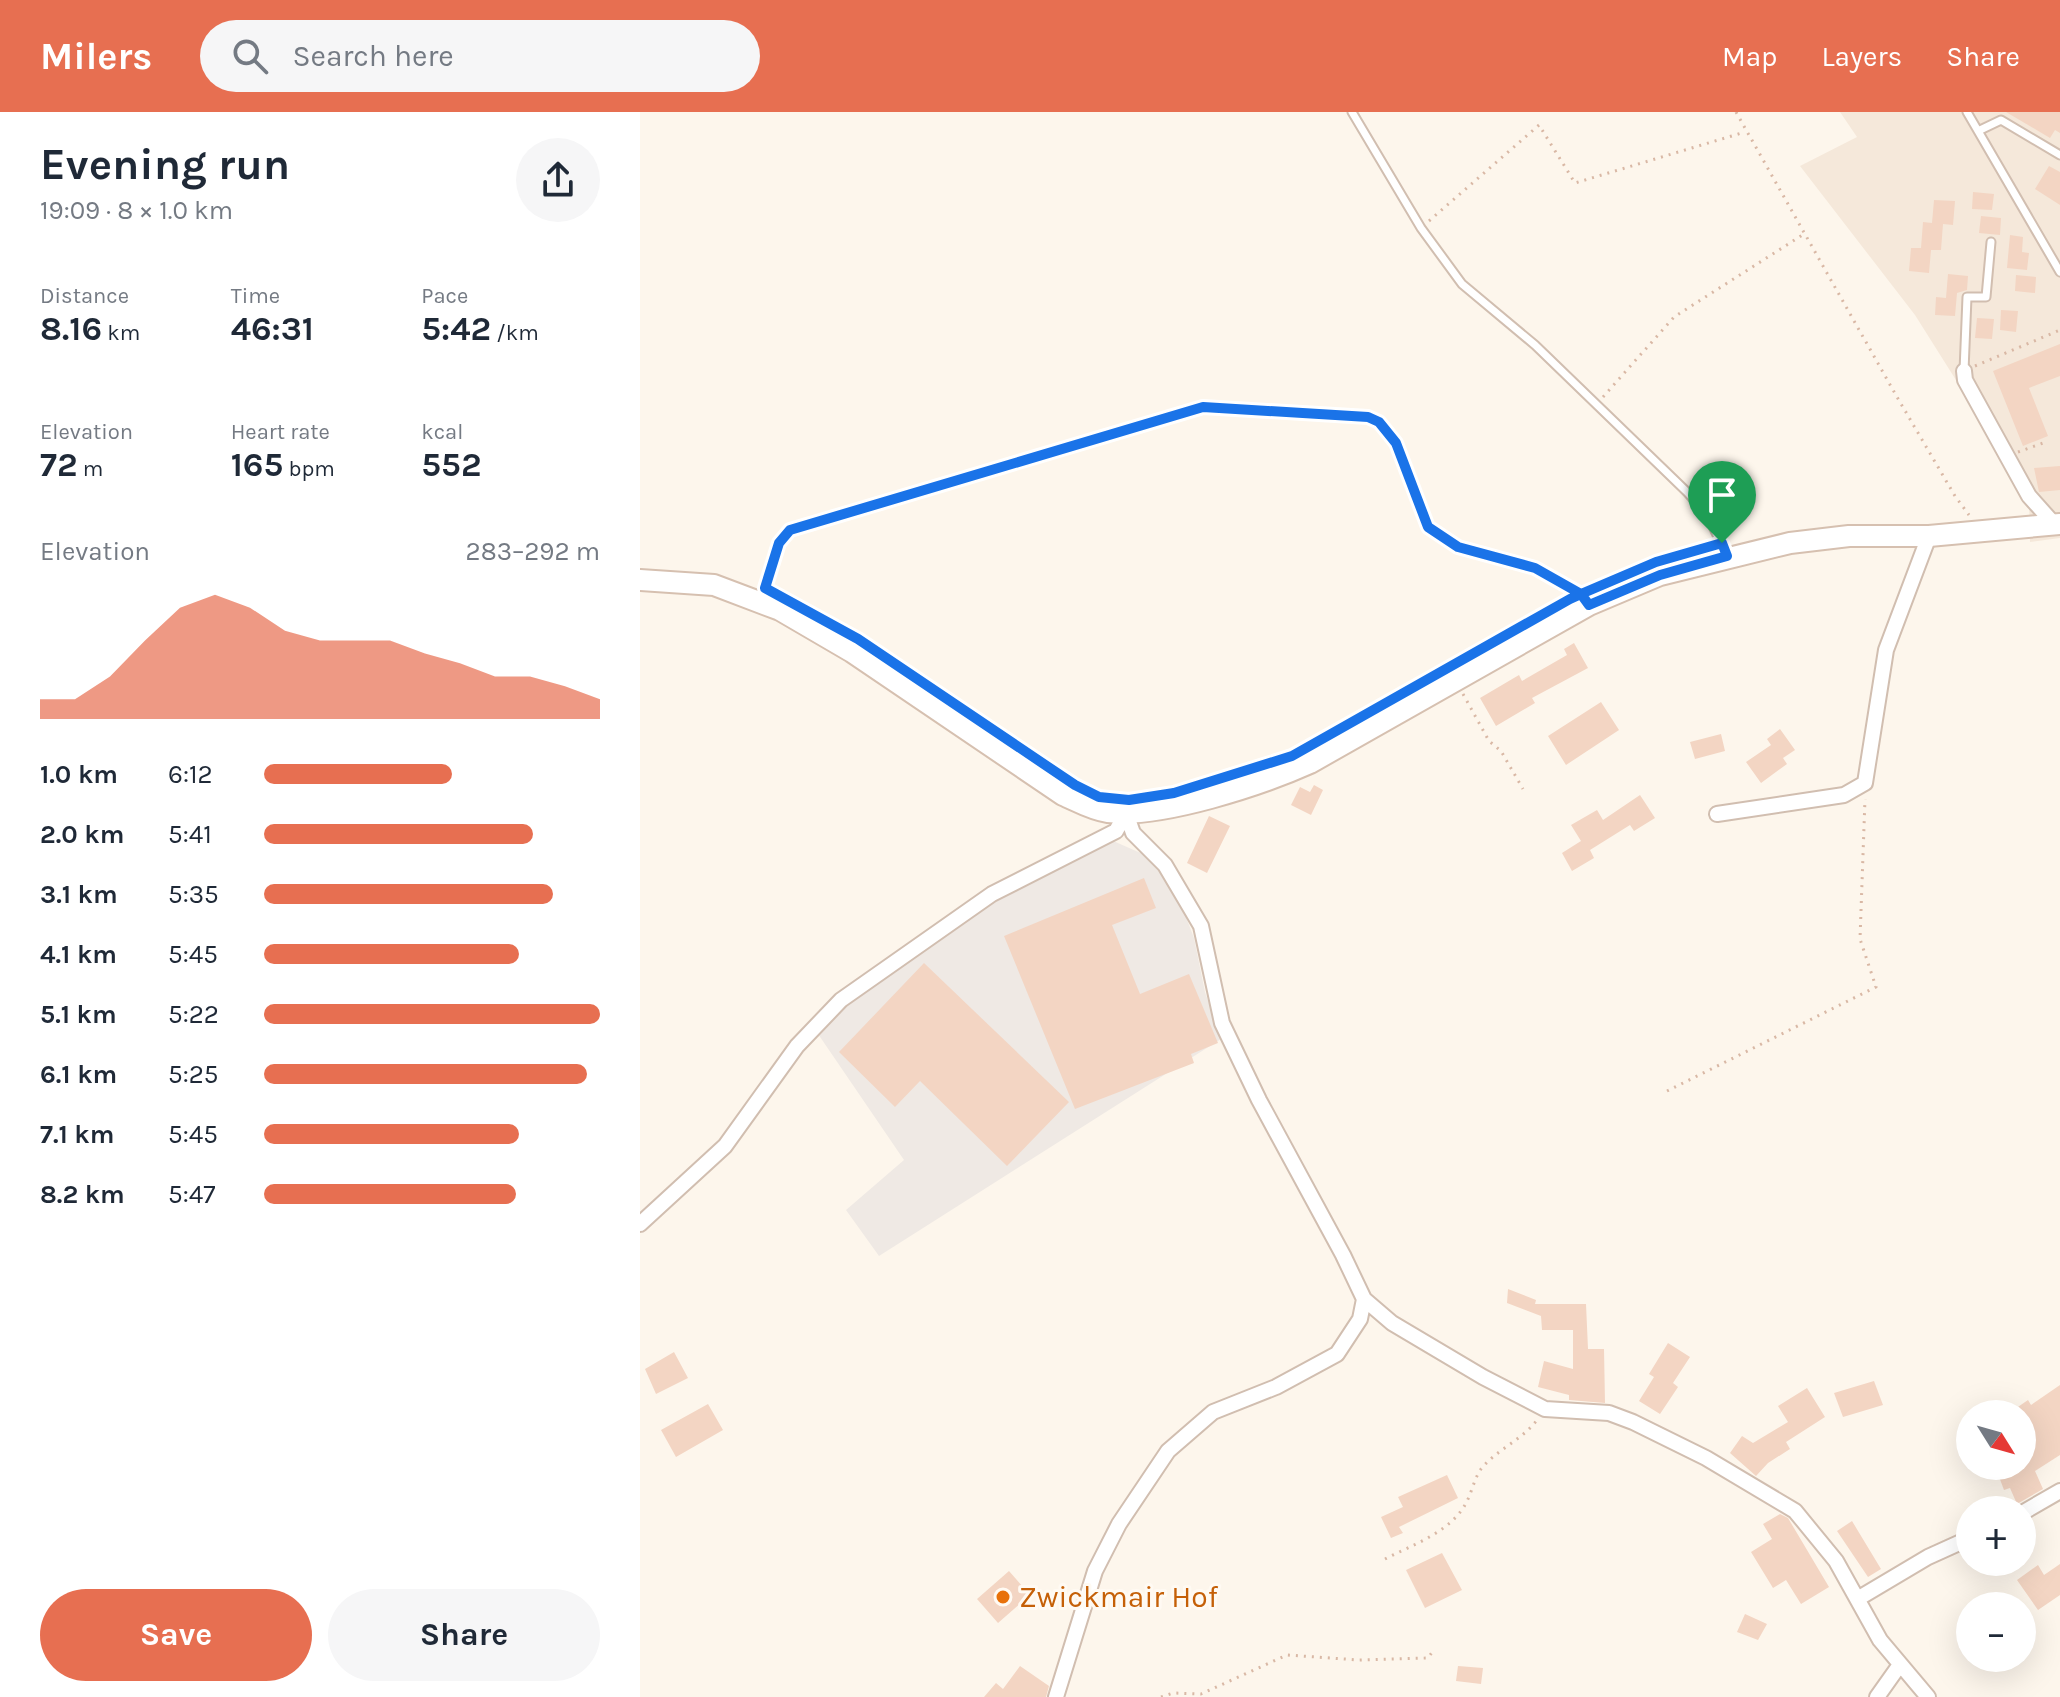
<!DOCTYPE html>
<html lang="en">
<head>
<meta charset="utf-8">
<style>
  :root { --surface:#fff; --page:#f6f6f7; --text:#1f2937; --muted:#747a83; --accent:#e76f51 }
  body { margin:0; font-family:Karla,sans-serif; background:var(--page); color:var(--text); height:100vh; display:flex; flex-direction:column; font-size:30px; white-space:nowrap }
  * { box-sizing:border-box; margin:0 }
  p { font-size:26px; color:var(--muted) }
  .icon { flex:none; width:44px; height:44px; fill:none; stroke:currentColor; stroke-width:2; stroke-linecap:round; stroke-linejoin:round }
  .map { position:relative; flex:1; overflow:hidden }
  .side { display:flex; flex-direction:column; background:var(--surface); width:640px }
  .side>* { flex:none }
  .needle { width:52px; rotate:127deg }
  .buttons { position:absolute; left:1316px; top:1288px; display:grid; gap:16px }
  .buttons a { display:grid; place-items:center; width:80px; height:80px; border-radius:50%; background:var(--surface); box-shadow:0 8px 32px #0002; font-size:40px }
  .pin { position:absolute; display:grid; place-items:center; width:68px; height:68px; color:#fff; margin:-82px -34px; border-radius:50% 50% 50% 0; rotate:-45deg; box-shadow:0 0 8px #0007 }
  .pin .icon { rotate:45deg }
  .round { display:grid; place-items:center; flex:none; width:84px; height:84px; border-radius:42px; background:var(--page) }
  .headline { display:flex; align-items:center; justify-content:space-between; height:136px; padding:0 40px }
  h1 { font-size:44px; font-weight:700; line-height:60px }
  .stats { display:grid; grid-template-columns:repeat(3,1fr); gap:12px; height:136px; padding:8px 40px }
  .stats div { display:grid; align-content:center }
  .stats b { font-size:34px; font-weight:700 }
  .stats small { font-size:22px; font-weight:400 }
  .stats p { font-size:22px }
  .chart { height:224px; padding:16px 40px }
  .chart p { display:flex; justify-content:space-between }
  .chart svg { width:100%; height:144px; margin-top:8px; fill:var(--accent); opacity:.7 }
  .action { display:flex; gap:16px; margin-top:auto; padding:16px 40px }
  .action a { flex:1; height:92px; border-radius:48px; background:var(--accent); color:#fff; font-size:32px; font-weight:700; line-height:92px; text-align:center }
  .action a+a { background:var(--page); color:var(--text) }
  ul { padding:0 40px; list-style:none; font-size:26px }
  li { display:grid; grid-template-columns:128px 96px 1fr; align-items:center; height:60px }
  li i { height:20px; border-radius:10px; background:var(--accent) }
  header { display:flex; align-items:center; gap:48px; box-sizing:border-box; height:112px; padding:0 40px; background:var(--accent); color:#fff }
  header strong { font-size:38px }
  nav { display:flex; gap:44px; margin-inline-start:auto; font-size:28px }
  .search { width:560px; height:72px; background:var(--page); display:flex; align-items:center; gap:20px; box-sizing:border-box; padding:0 28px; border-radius:44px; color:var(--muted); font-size:30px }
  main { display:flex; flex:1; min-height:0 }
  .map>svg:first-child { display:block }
  .residential { fill:#f5e8da }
  .industrial { fill:#efe9e4 }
  .building { fill:#f3d5c3 }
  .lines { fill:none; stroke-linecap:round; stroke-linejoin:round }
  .lane-casing { stroke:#d1beb0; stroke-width:11 }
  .street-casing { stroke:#d1beb0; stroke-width:18 }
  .secondary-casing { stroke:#d6c0b0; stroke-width:24 }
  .path { stroke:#d9b8a5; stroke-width:3; stroke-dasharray:2 6; stroke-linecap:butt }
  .lane { stroke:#fff; stroke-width:7 }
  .street { stroke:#fff; stroke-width:14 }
  .secondary { stroke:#fff; stroke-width:20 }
  .route-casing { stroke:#fff; stroke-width:16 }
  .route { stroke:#1a73e8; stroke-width:10 }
  .food-dot { fill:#e8710a; stroke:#fffaf3; stroke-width:3 }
  .labels { text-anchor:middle; stroke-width:6; stroke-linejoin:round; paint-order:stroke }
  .food-label { font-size:30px; fill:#c56008; stroke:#fffaf3; text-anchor:start }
</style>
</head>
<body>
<header>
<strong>Milers</strong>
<div class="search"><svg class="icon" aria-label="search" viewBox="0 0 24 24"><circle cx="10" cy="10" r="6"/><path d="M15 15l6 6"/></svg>Search here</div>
<nav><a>Map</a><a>Layers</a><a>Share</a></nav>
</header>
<main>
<section class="side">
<div class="headline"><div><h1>Evening run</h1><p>19:09 · 8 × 1.0 km</p></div><a class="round"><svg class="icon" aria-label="share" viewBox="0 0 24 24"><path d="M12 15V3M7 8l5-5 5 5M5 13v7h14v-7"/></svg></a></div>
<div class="stats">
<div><p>Distance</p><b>8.16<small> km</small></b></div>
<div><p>Time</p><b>46:31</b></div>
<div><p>Pace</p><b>5:42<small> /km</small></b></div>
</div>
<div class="stats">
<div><p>Elevation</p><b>72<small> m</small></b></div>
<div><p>Heart rate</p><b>165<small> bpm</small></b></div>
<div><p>kcal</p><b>552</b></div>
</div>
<div class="chart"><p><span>Elevation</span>283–292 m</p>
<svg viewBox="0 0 160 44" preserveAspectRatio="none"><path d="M0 44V38L10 38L20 31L30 20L40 10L50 6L60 10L70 17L80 20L90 20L100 20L110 24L120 27L130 31L140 31L150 34L160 38V44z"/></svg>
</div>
<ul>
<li><b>1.0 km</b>6:12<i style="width:56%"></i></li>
<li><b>2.0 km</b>5:41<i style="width:80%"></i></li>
<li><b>3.1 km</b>5:35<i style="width:86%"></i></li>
<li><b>4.1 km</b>5:45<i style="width:76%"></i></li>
<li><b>5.1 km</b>5:22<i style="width:100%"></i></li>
<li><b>6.1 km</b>5:25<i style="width:96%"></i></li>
<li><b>7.1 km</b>5:45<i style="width:76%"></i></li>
<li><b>8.2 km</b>5:47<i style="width:75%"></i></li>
</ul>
<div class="action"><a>Save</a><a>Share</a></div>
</section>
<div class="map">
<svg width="1420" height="1585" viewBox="0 0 1420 1585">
  <rect width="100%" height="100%" fill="#fdf6ec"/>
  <path class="residential" d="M1200,0H1420V426L1390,430L1389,384L1275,203L1160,54L1217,25Z"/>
  <path class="industrial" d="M471,728L512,746L541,792L554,826L565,880L581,927L239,1144L206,1098L264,1048L176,919L205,888L346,790Z"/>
  <path class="building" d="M1366,0H1420V21L1415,18L1410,26Z
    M1409,54L1420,60V93L1395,77Z
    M1333,80L1354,82L1352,98L1332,97Z
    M1294,88L1315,89L1313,113L1303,112L1301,138H1291L1289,161L1269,159L1271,136H1281L1283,110L1292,111Z
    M1341,104L1361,106L1360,123L1339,121Z
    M1370,123L1383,125L1382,140L1389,141L1387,158L1367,156Z
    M1308,162L1328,164L1327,178L1317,181L1315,204L1295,203L1296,185L1306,186Z
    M1376,163L1396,165L1395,181L1375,179Z
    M1361,198L1378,199L1376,220L1360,218Z
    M1337,206L1354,207L1352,227L1335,226Z
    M1420,232V264L1389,276L1408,324L1383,334L1353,259Z
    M1420,354V378L1399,380L1394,356Z
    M934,531L948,556L892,586L895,591L856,614L840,586L879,563L882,569L927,543L924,537Z
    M961,590L979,618L926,653L908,624Z
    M1140,617L1155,638L1143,646L1147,652L1121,671L1106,650L1131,633L1127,627Z
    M1081,622L1085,639L1055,647L1050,630Z
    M674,673L683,678L671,703L651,693L660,675L670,680Z
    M1000,683L1015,706L994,719L990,713L950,738L954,746L932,759L922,741L941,729L931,713L957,698L963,708Z
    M569,704L590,714L567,761L547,751Z
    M504,766L516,796L472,813L500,882L549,862L578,931L551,942L554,951L435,997L364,824Z
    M284,851L429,990L367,1054L280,969L255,995L199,940Z
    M868,1177L896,1188L895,1192H946L948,1237H964L965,1291L929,1288V1283L898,1275L904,1249L933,1257V1218H902L901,1204L867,1191Z
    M1028,1231L1050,1245L1033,1271L1038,1275L1020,1302L999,1289L1014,1265L1009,1262Z
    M34,1240L48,1266L16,1282L5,1257Z
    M1234,1269L1243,1293L1203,1305L1194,1281Z
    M1420,1273V1343L1395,1359L1403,1377L1377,1392L1370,1376L1364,1378L1355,1354H1382V1332L1394,1327L1382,1308V1302L1375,1297L1388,1288L1391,1293Z
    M1167,1276L1185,1305L1146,1330L1150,1337L1128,1351L1116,1364L1090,1341L1102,1324L1113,1331L1148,1310L1138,1294Z
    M68,1292L83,1318L36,1345L21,1318Z
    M807,1363L818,1386L759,1415L763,1421L751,1426L741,1405L763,1395L758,1385Z
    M1140,1402L1148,1406L1189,1475L1161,1492L1146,1468L1133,1476L1111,1440L1132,1427L1123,1412Z
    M1212,1409L1241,1457L1228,1465L1197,1419Z
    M802,1441L822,1478L785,1496L766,1458Z
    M1420,1452V1483L1398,1498L1377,1468L1398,1453L1404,1463Z
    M369,1459L390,1483L358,1511L337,1487Z
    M1105,1502L1127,1512L1118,1528L1097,1520Z
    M380,1554L409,1574L406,1585H344L356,1571L363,1577Z
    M818,1554L843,1556L841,1572L816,1569Z"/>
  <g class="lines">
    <defs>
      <path id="lane" d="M712,0L781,116L822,172L895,233L1047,380L1067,402L1086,442
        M1327,0L1420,160
        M1338,19L1361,8L1420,43
        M1324,259L1327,185H1346L1351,130"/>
      <path id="street" d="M1324,259L1325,268L1389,384L1414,412
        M1077,702L1204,683L1225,671L1246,538L1289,424
        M0,1112L85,1034L157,934L201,888L352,782L476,719L486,701L493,721L525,753L561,814L582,911L619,988L703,1143L724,1187L720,1207L697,1242L636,1275L573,1300L528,1339L479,1412L455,1459L416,1585
        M724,1187L752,1211L843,1265L905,1297L969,1301L993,1310L1066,1346L1155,1399L1196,1449L1240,1528L1288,1585
        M1382,1401L1420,1379
        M1219,1486L1288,1445L1330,1426
        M1237,1585L1259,1554"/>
      <path id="secondary" d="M0,468L74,473L140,498L212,540L423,683C437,689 452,698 468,700C521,706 621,673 670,651L949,493L1020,463L1150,431L1209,424H1289L1420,412"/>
    </defs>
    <use href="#lane" class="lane-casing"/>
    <use href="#street" class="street-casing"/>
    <use href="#secondary" class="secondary-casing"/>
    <path class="path" d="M1096,0L1257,285L1315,384L1329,403
      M789,109L899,13L935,71L1105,20
      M1335,254L1420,218
      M963,285L1034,205L1164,122
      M1378,340L1406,330
      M125,476L139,431L150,418L563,295L728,305L739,310L756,331L788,415L818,435L895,456L939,481
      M823,582L849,629L861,639L883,677
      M1027,979L1236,875L1220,827L1225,687
      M745,1447C772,1433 811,1420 826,1391C832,1380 834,1367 841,1357C856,1338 882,1328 897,1308
      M521,1585L533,1581L561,1582L647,1543L719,1548L788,1546L793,1539"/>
    <use href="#lane" class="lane"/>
    <use href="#street" class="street"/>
    <use href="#secondary" class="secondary"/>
  </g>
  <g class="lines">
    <defs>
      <path id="route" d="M1082,431L1016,450L941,482L895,456L818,435L788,415L756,331L739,310L728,305L563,295L150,418L139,431L125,476L218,527L435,673L459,685L489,688L534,681L652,644L930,487L941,482L949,493L1020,463L1087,444L1082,431"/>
    </defs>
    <use href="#route" class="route-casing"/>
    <use href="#route" class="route"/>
  </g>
  <circle class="food-dot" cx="363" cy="1485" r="8"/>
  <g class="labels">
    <g class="food-label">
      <text x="379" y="1495">Zwickmair Hof</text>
    </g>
  </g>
</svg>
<div class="buttons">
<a><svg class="needle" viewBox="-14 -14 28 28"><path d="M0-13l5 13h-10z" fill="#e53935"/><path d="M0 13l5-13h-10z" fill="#747a83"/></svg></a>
<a>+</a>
<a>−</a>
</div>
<div class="pin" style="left:1082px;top:431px;background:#1e9e55"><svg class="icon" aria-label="arrive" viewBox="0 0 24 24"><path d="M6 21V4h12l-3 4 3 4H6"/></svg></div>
</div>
</main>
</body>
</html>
